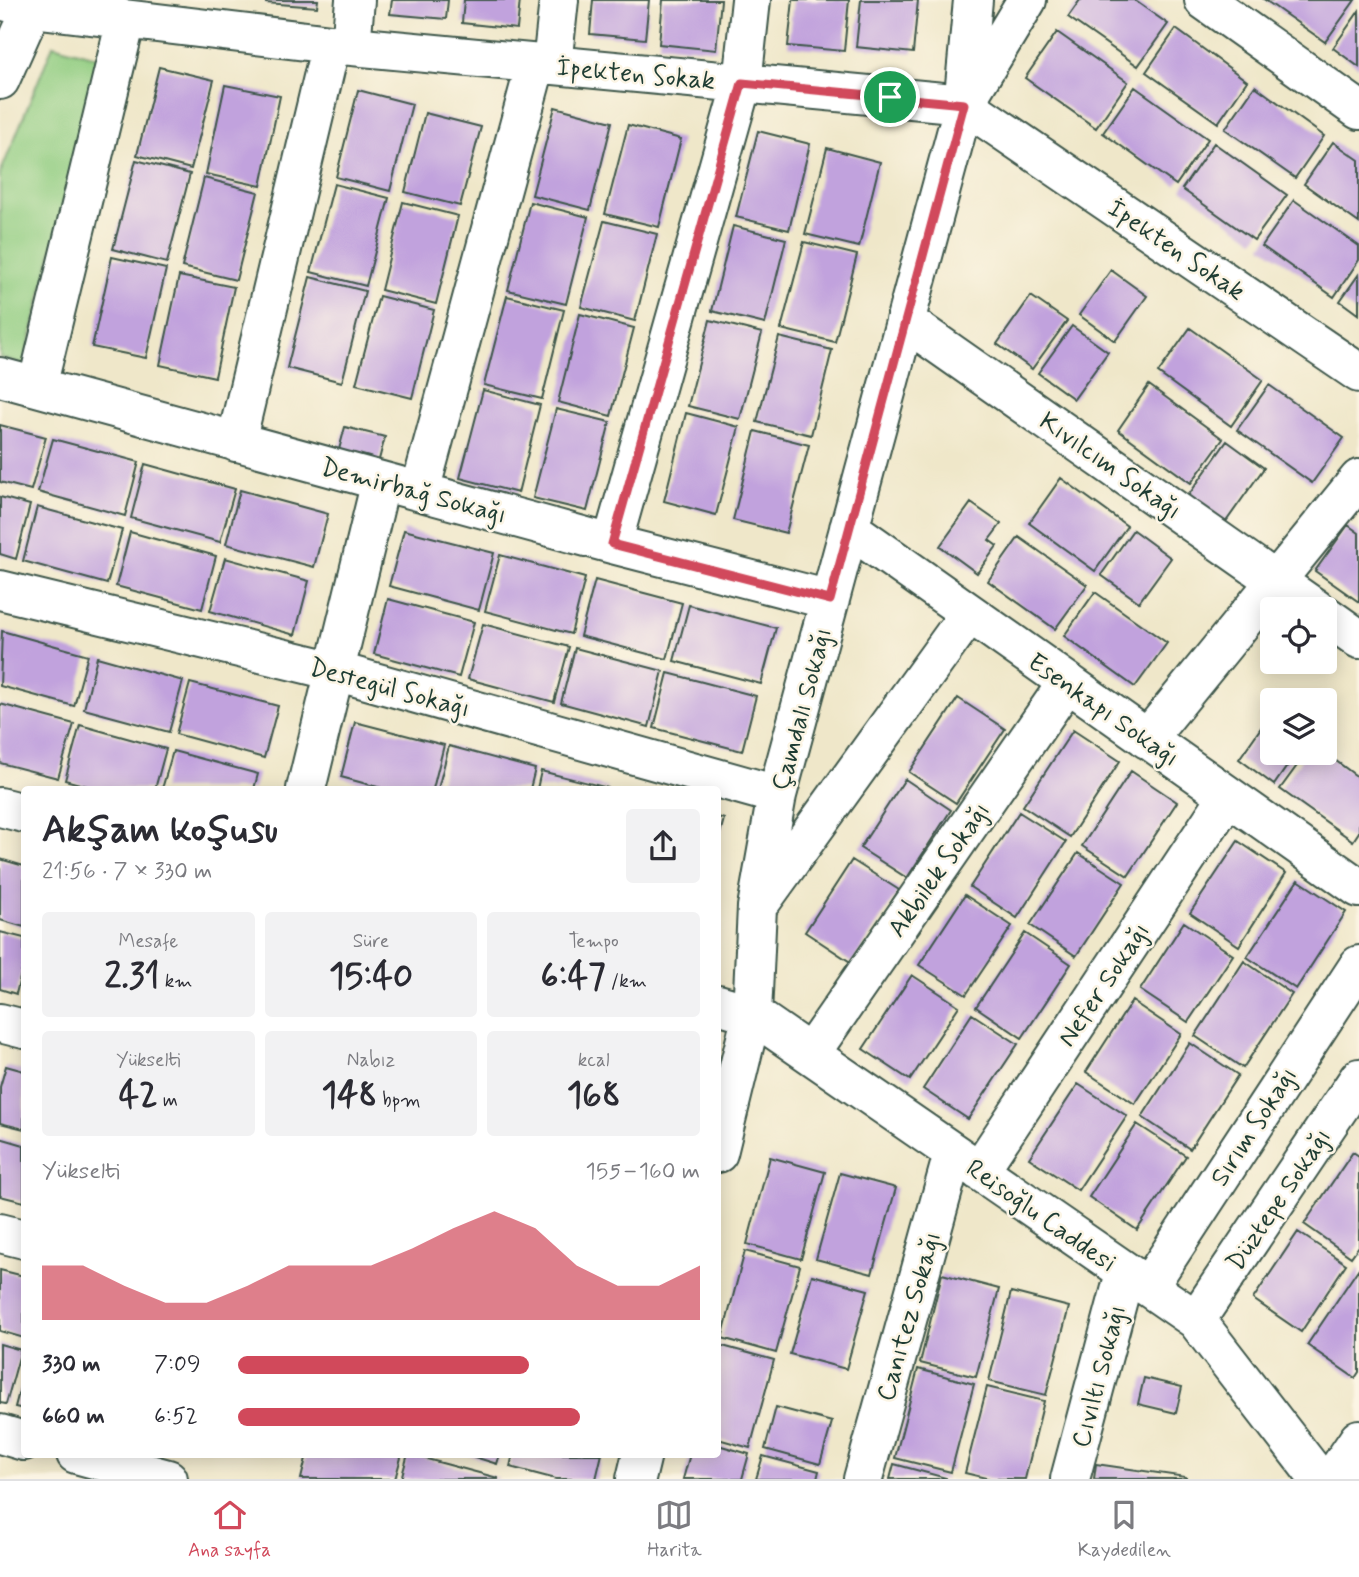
<!DOCTYPE html>
<html lang="tr">
<head>
<meta charset="utf-8">
<style>
  :root { --surface:#fff; --page:#f2f2f3; --text:#2b2b33; --muted:#7c7c81; --line:#e1e1e2; --accent:#d1495b }
  body { margin:0; font-family:Mynerve,sans-serif; background:var(--page); color:var(--text); height:100vh; display:flex; flex-direction:column; font-size:26px; white-space:nowrap }
  * { box-sizing:border-box; margin:0 }
  p { font-size:23px; color:var(--muted) }
  .icon { flex:none; width:38px; height:38px; fill:none; stroke:currentColor; stroke-width:2; stroke-linecap:round; stroke-linejoin:round }
  .map { position:relative; flex:1; overflow:hidden }
  .sheet { position:absolute; left:21px; top:786px; width:700px; height:672px; display:flex; flex-direction:column; background:var(--surface); border-radius:7px; box-shadow:0 4px 18px #0003 }
  .sheet>* { flex:none }
  .fabs { position:absolute; left:1260px; top:597px; display:grid; gap:14px }
  .fabs a { display:grid; place-items:center; width:77px; height:77px; border-radius:7px; background:var(--surface); box-shadow:0 4px 18px #0003; font-size:35px }
  .pin { position:absolute; display:grid; place-items:center; width:60px; height:60px; color:#fff; margin:-30px; border:4px solid #fff; border-radius:50%; box-shadow:0 2px 7px #0007 }
  .round { display:grid; place-items:center; flex:none; width:74px; height:74px; border-radius:7px; background:var(--page) }
  .head { display:flex; align-items:center; justify-content:space-between; height:119px; padding:0 21px }
  h1 { font-size:38px; font-weight:700; line-height:52px }
  .stats { display:grid; grid-template-columns:repeat(3,1fr); gap:10px; height:119px; padding:7px 21px }
  .stats div { display:grid; align-content:center; border-radius:7px; background:var(--page); text-align:center }
  .stats b { font-size:35px; font-weight:700 }
  .stats small { font-size:19px; font-weight:400 }
  .stats p { font-size:19px }
  .chart { height:196px; padding:14px 21px }
  .chart p { display:flex; justify-content:space-between }
  .chart svg { width:100%; height:126px; margin-top:7px; fill:var(--accent); opacity:.7 }
  ul { padding:0 21px; list-style:none; font-size:23px }
  li { display:grid; grid-template-columns:112px 84px 1fr; align-items:center; height:52px }
  li i { height:18px; border-radius:9px; background:var(--accent) }
  .dock { display:flex; justify-content:space-around; align-items:center; height:98px; border-top:2px solid var(--line); background:var(--surface); font-size:19px; color:var(--muted) }
  .dock a { display:grid; justify-items:center; gap:4px }
  .dock .on { color:var(--accent) }
  .map>svg:first-child { display:block }
  .green { fill:#92cd82; stroke:#58855b; stroke-width:2 }
  .building { fill:#c1a2dd }
  .lines { fill:none; stroke-linecap:round; stroke-linejoin:round }
  .minor-casing { stroke:#3e564a; stroke-width:42 }
  .minor { stroke:#fff; stroke-width:38 }
  .route-casing { stroke:#fff; stroke-width:14 }
  .route { stroke:#d1495b; stroke-width:9 }
  .labels { text-anchor:middle; stroke-width:5; stroke-linejoin:round; paint-order:stroke }
  .street-label { font-size:26px; fill:#1f3d34; stroke:#fcf5e5 }
</style>
</head>
<body>
<div class="map">
<svg width="1359" height="1479" viewBox="0 0 1359 1479">
  <rect width="100%" height="100%" fill="#fcf5e5"/>
  <filter id="ink" filterUnits="userSpaceOnUse"><feTurbulence type="fractalNoise" baseFrequency=".0143" numOctaves="2"/><feDisplacementMap in="SourceGraphic" scale="14" xChannelSelector="R" yChannelSelector="G"/><feConvolveMatrix kernelMatrix="1 2 1 2 8 2 1 2 1" color-interpolation-filters="sRGB"/></filter>
  <filter id="wash" filterUnits="userSpaceOnUse"><feTurbulence type="fractalNoise" baseFrequency=".00686" numOctaves="4" result="noise"/><feDisplacementMap in="SourceGraphic" scale="28" xChannelSelector="R" yChannelSelector="G"/><feGaussianBlur stdDeviation="1.57" result="paint"/><feColorMatrix in="noise" values="0 0 0 0 0 0 0 0 0 0 0 0 0 0 0 0 0 1.4 0 .05"/><feComposite in="paint" operator="in"/></filter>
  <g filter="url(#wash)">
    <rect width="100%" height="100%" fill="#efe7c9"/>
    <path class="green" d="M53,45L100,58L24,364L0,358V174Z"/>
    <g id="blocks">
      <path class="building" d="M266,0H318L317,7L266,3Z
        M392,0H448L446,19L390,14Z
        M464,0H520L517,29L462,23Z
        M593,0H649L645,39L590,34Z
        M663,0H721L716,50L659,44Z
        M793,0H849L844,51L788,46Z
        M861,0H918L913,53L856,47Z
        M1080,0H1134L1168,24L1138,66L1068,17Z
        M1265,0H1355L1325,42Z
        M1359,11V67L1333,48Z
        M1176,29L1247,81L1218,123L1146,72Z
        M1057,32L1128,82L1096,128L1025,78Z
        M159,67L214,80L191,169L137,155Z
        M225,85L280,96L261,186L206,174Z
        M1255,86L1324,136L1295,178L1225,129Z
        M1135,87L1208,139L1176,185L1103,133Z
        M358,90L412,104L390,191L336,177Z
        M555,107L612,122L590,210L532,195Z
        M425,113L481,127L460,206L405,192Z
        M628,125L681,139L659,227L605,214Z
        M758,131L810,144L789,230L736,217Z
        M1333,142L1359,160V223L1304,184Z
        M1214,143L1287,195L1254,240L1182,189Z
        M827,148L880,162L859,247L805,234Z
        M136,160L190,174L167,263L113,249Z
        M204,178L258,192L236,280L182,267Z
        M334,184L389,198L366,286L311,272Z
        M1294,200L1359,246V260L1334,297L1262,246Z
        M403,202L458,216L436,304L381,290Z
        M530,202L588,217L566,304L508,290Z
        M604,221L657,234L635,321L581,307Z
        M733,226L786,239L765,324L712,311Z
        M804,242L857,255L835,342L781,329Z
        M112,257L166,269L146,358L92,347Z
        M1111,270L1147,296L1115,341L1079,315Z
        M1359,274V315L1340,301Z
        M179,276L234,287L215,377L160,365Z
        M310,277L365,291L342,382L287,368Z
        M379,296L434,310L412,398L356,384Z
        M507,296L564,310L542,399L484,385Z
        M1031,296L1067,321L1032,369L997,344Z
        M580,314L634,328L611,416L558,402Z
        M710,320L762,333L740,419L688,406Z
        M1072,326L1108,352L1074,399L1038,373Z
        M1190,328L1263,380L1231,426L1158,373Z
        M779,337L832,350L811,435L757,422Z
        M1149,385L1223,439L1191,483L1118,430Z
        M1269,385L1344,438L1312,483L1237,430Z
        M483,390L540,405L518,493L460,478Z
        M556,409L610,422L587,511L533,498Z
        M686,413L739,427L716,515L664,501Z
        M0,425L46,437L31,490L0,482Z
        M345,427L385,437L376,471L336,461Z
        M755,431L809,445L786,533L733,520Z
        M53,439L139,462L125,516L38,492Z
        M1227,441L1264,468L1220,530L1183,503Z
        M145,464L235,489L220,542L131,518Z
        M1061,478L1127,526L1095,571L1029,523Z
        M240,490L328,514L314,567L226,544Z
        M0,497L30,505L16,559L0,554Z
        M971,503L1001,524L989,540L997,546L977,573L940,546Z
        M37,507L122,530L107,584L23,561Z
        M1348,525L1359,533V602L1315,571Z
        M404,530L494,553L479,610L389,586Z
        M1133,530L1171,558L1139,602L1101,575Z
        M130,532L216,556L202,609L116,586Z
        M1019,537L1087,585L1055,629L988,581Z
        M500,555L585,578L571,634L485,611Z
        M225,558L309,581L295,635L210,611Z
        M595,580L682,603L667,659L580,636Z
        M1095,592L1167,643L1135,687L1064,636Z
        M388,599L474,622L459,677L374,654Z
        M689,605L776,628L761,684L674,661Z
        M483,624L569,647L554,702L468,679Z
        M2,631L88,655L74,706L0,686Z
        M575,648L663,671L649,727L561,703Z
        M97,657L183,681L169,732L84,709Z
        M668,673L756,696L742,751L654,728Z
        M190,683L278,706L264,758L176,734Z
        M958,698L1005,729L956,803L909,772Z
        M0,704L74,724L58,778L0,763Z
        M1272,712V752H1297L1274,785L1239,759Z
        M355,722L444,745L433,789H385L341,777Z
        M80,725L166,749L155,789H98L65,780Z
        M1073,730L1120,761L1070,837L1023,806Z
        M449,746L535,769L530,789H438Z
        M173,751L258,774L254,789H162Z
        M1307,752H1324L1359,778V832L1353,841L1280,789Z
        M541,771L608,788V789H537Z
        M1131,771L1177,802L1128,876L1082,846Z
        M905,779L951,810L907,878L860,848Z
        M1019,812L1066,842L1017,918L970,887Z
        M718,817L724,819L718,841Z
        M1238,841L1286,873L1239,946L1190,913Z
        M1078,853L1124,883L1076,956L1030,925Z
        M0,859L24,866V927L0,920Z
        M852,860L899,890L852,963L805,932Z
        M1298,880L1346,912L1296,989L1247,957Z
        M965,895L1012,926L966,995L919,965Z
        M1184,922L1233,955L1188,1022L1140,990Z
        M0,932L24,938V962L16,994L0,989Z
        M1025,933L1071,964L1022,1038L976,1007Z
        M1244,961L1292,994L1243,1068L1195,1036Z
        M912,975L959,1006L910,1080L863,1049Z
        M1132,1001L1181,1034L1135,1104L1086,1072Z
        M972,1014L1018,1044L968,1119L923,1089Z
        M1190,1043L1238,1075L1190,1149L1142,1117Z
        M6,1066L24,1071V1129L0,1123V1087Z
        M1078,1084L1127,1116L1078,1190L1029,1158Z
        M1137,1124L1186,1156L1137,1230L1089,1197Z
        M0,1138L24,1145V1202L0,1196Z
        M1353,1152L1359,1156V1246L1351,1257L1304,1224Z
        M770,1157L825,1172L801,1259L747,1244Z
        M840,1173L896,1188L872,1274L816,1259Z
        M1298,1232L1346,1264L1301,1332L1253,1299Z
        M745,1251L800,1266L776,1353L722,1338Z
        M1359,1268V1372L1355,1378L1307,1345Z
        M0,1270L24,1276V1338L0,1331Z
        M942,1274L999,1289L976,1377L920,1363Z
        M812,1275L868,1290L846,1369L790,1354Z
        M1011,1292L1069,1307L1046,1395L989,1381Z
        M0,1344L21,1350L6,1404L0,1403Z
        M719,1345L774,1360L750,1448L718,1439V1352Z
        M918,1369L974,1384L951,1472L895,1458Z
        M24,1373V1409L15,1407Z
        M1144,1378L1182,1387L1176,1413L1138,1404Z
        M987,1387L1044,1401L1025,1479H990L965,1473Z
        M776,1407L832,1422L820,1464L765,1449Z
        M718,1445L749,1454L742,1479H683L690,1454H718Z
        M307,1454H402L395,1479H301Z
        M408,1454L498,1478V1479H401Z
        M465,1454H500L497,1464Z
        M513,1454H602L596,1479H556L510,1467Z
        M763,1456L819,1471L817,1479H756Z
        M894,1464L946,1478V1479H890Z
        M1096,1464L1186,1477V1479H1094Z"/>
    </g>
  </g>
  <g filter="url(#ink)">
    <use href="#blocks" fill-opacity="0" stroke="#3e564a" stroke-width="2"/>
    <g class="lines">
      <defs>
        <path id="minor" d="M0,0L32,8L331,44L964,104L1359,373
          M1204,0L1359,110
          M351,46L355,0
          M552,65L559,0
          M0,80L32,8
          M964,96L973,0
          M905,321L1316,609
          M0,377L612,544L830,600
          M37,387L126,20
          M236,442L331,44
          M420,491L536,63
          M849,528L1359,888
          M612,544L742,83L751,0
          M0,590L335,671L777,795
          M1325,615L1359,639
          M1147,739L1359,479
          M306,789L381,481
          M0,807L24,813
          M763,899L969,614
          M718,1004L752,1014L1196,1320L1319,1479
          M0,1023L24,1029
          M810,1054L1067,683
          M718,1153L752,1014L757,907L777,795L964,104L1027,0
          M979,1171L1228,796
          M0,1233L24,1239
          M1148,1287L1359,965
          M1196,1320L1359,1078
          M0,1434L24,1441
          M76,1454L168,1479
          M636,1479L642,1454
          M863,1479L953,1154
          M1070,1479L1125,1273
          M1332,1479L1359,1439"/>
      </defs>
      <use href="#minor" class="minor-casing"/>
      <use href="#minor" class="minor"/>
    </g>
  </g>
  <g class="lines" filter="url(#ink)">
    <defs>
      <path id="route" d="M742,83L964,104L830,600L612,544Z"/>
    </defs>
    <use href="#route" class="route-casing"/>
    <use href="#route" class="route"/>
  </g>
  <g class="labels">
    <g class="street-label">
      <text transform="translate(636 73) rotate(5)" y="9">İpekten Sokak</text>
      <text transform="translate(1177 249) rotate(34)" y="9">İpekten Sokak</text>
      <text transform="translate(1111 465) rotate(35)" y="9">Kıvılcım Sokağı</text>
      <text transform="translate(414 490) rotate(15)" y="9">Demirbağ Sokağı</text>
      <text transform="translate(390 687) rotate(15)" y="9">Destegül Sokağı</text>
      <text transform="translate(801 709) rotate(-75)" y="9">Çamdalı Sokağı</text>
      <text transform="translate(1104 709) rotate(35)" y="9">Esenkapı Sokağı</text>
      <text transform="translate(938 869) rotate(-55)" y="9">Akbilek Sokağı</text>
      <text transform="translate(1103 984) rotate(-56)" y="9">Nefer Sokağı</text>
      <text transform="translate(1253 1126) rotate(-57)" y="9">Sırım Sokağı</text>
      <text transform="translate(1278 1199) rotate(-56)" y="9">Düztepe Sokağı</text>
      <text transform="translate(1042 1215) rotate(35)" y="9">Reisoğlu Caddesi</text>
      <text transform="translate(908 1316) rotate(-74)" y="9">Canıtez Sokağı</text>
      <text transform="translate(1098 1376) rotate(-75)" y="9">Cıvıltı Sokağı</text>
    </g>
  </g>
</svg>
<div class="fabs">
<a><svg class="icon" aria-label="locate" viewBox="0 0 24 24"><circle cx="12" cy="12" r="6"/><path d="M12 2v4M12 18v4M2 12h4M18 12h4"/></svg></a>
<a><svg class="icon" aria-label="layers" viewBox="0 0 24 24"><path d="M12 4l9 5-9 5-9-5zM3 14l9 5 9-5"/></svg></a>
</div>
<div class="pin" style="left:890px;top:97px;background:#1e9e55"><svg class="icon" aria-label="arrive" viewBox="0 0 24 24"><path d="M6 21V4h12l-3 4 3 4H6"/></svg></div>
<section class="sheet">
<div class="head"><div><h1>Akşam koşusu</h1><p>21:56 · 7 × 330 m</p></div><a class="round"><svg class="icon" aria-label="share" viewBox="0 0 24 24"><path d="M12 15V3M7 8l5-5 5 5M5 13v7h14v-7"/></svg></a></div>
<div class="stats">
<div><p>Mesafe</p><b>2.31<small> km</small></b></div>
<div><p>Süre</p><b>15:40</b></div>
<div><p>Tempo</p><b>6:47<small> /km</small></b></div>
</div>
<div class="stats">
<div><p>Yükselti</p><b>42<small> m</small></b></div>
<div><p>Nabız</p><b>148<small> bpm</small></b></div>
<div><p>kcal</p><b>168</b></div>
</div>
<div class="chart"><p><span>Yükselti</span>155–160 m</p>
<svg viewBox="0 0 160 44" preserveAspectRatio="none"><path d="M0 44V25L10 25L20 32L30 38L40 38L50 32L60 25L70 25L80 25L90 19L100 12L110 6L120 12L130 25L140 32L150 32L160 25V44z"/></svg>
</div>
<ul>
<li><b>330 m</b>7:09<i style="width:63%"></i></li>
<li><b>660 m</b>6:52<i style="width:74%"></i></li>
</ul>
</section>
</div>
<nav class="dock">
<a class="on"><svg class="icon" aria-label="home" viewBox="0 0 24 24"><path d="M3 11l9-7 9 7M6 9v11h12V9"/></svg>Ana sayfa</a>
<a><svg class="icon" aria-label="map" viewBox="0 0 24 24"><path d="M3 6l6-2 6 2 6-2v14l-6 2-6-2-6 2zM9 4v14M15 6v14"/></svg>Harita</a>
<a><svg class="icon" aria-label="saved" viewBox="0 0 24 24"><path d="M7 4h10v16l-5-4-5 4z"/></svg>Kaydedilen</a>
</nav>
</body>
</html>
